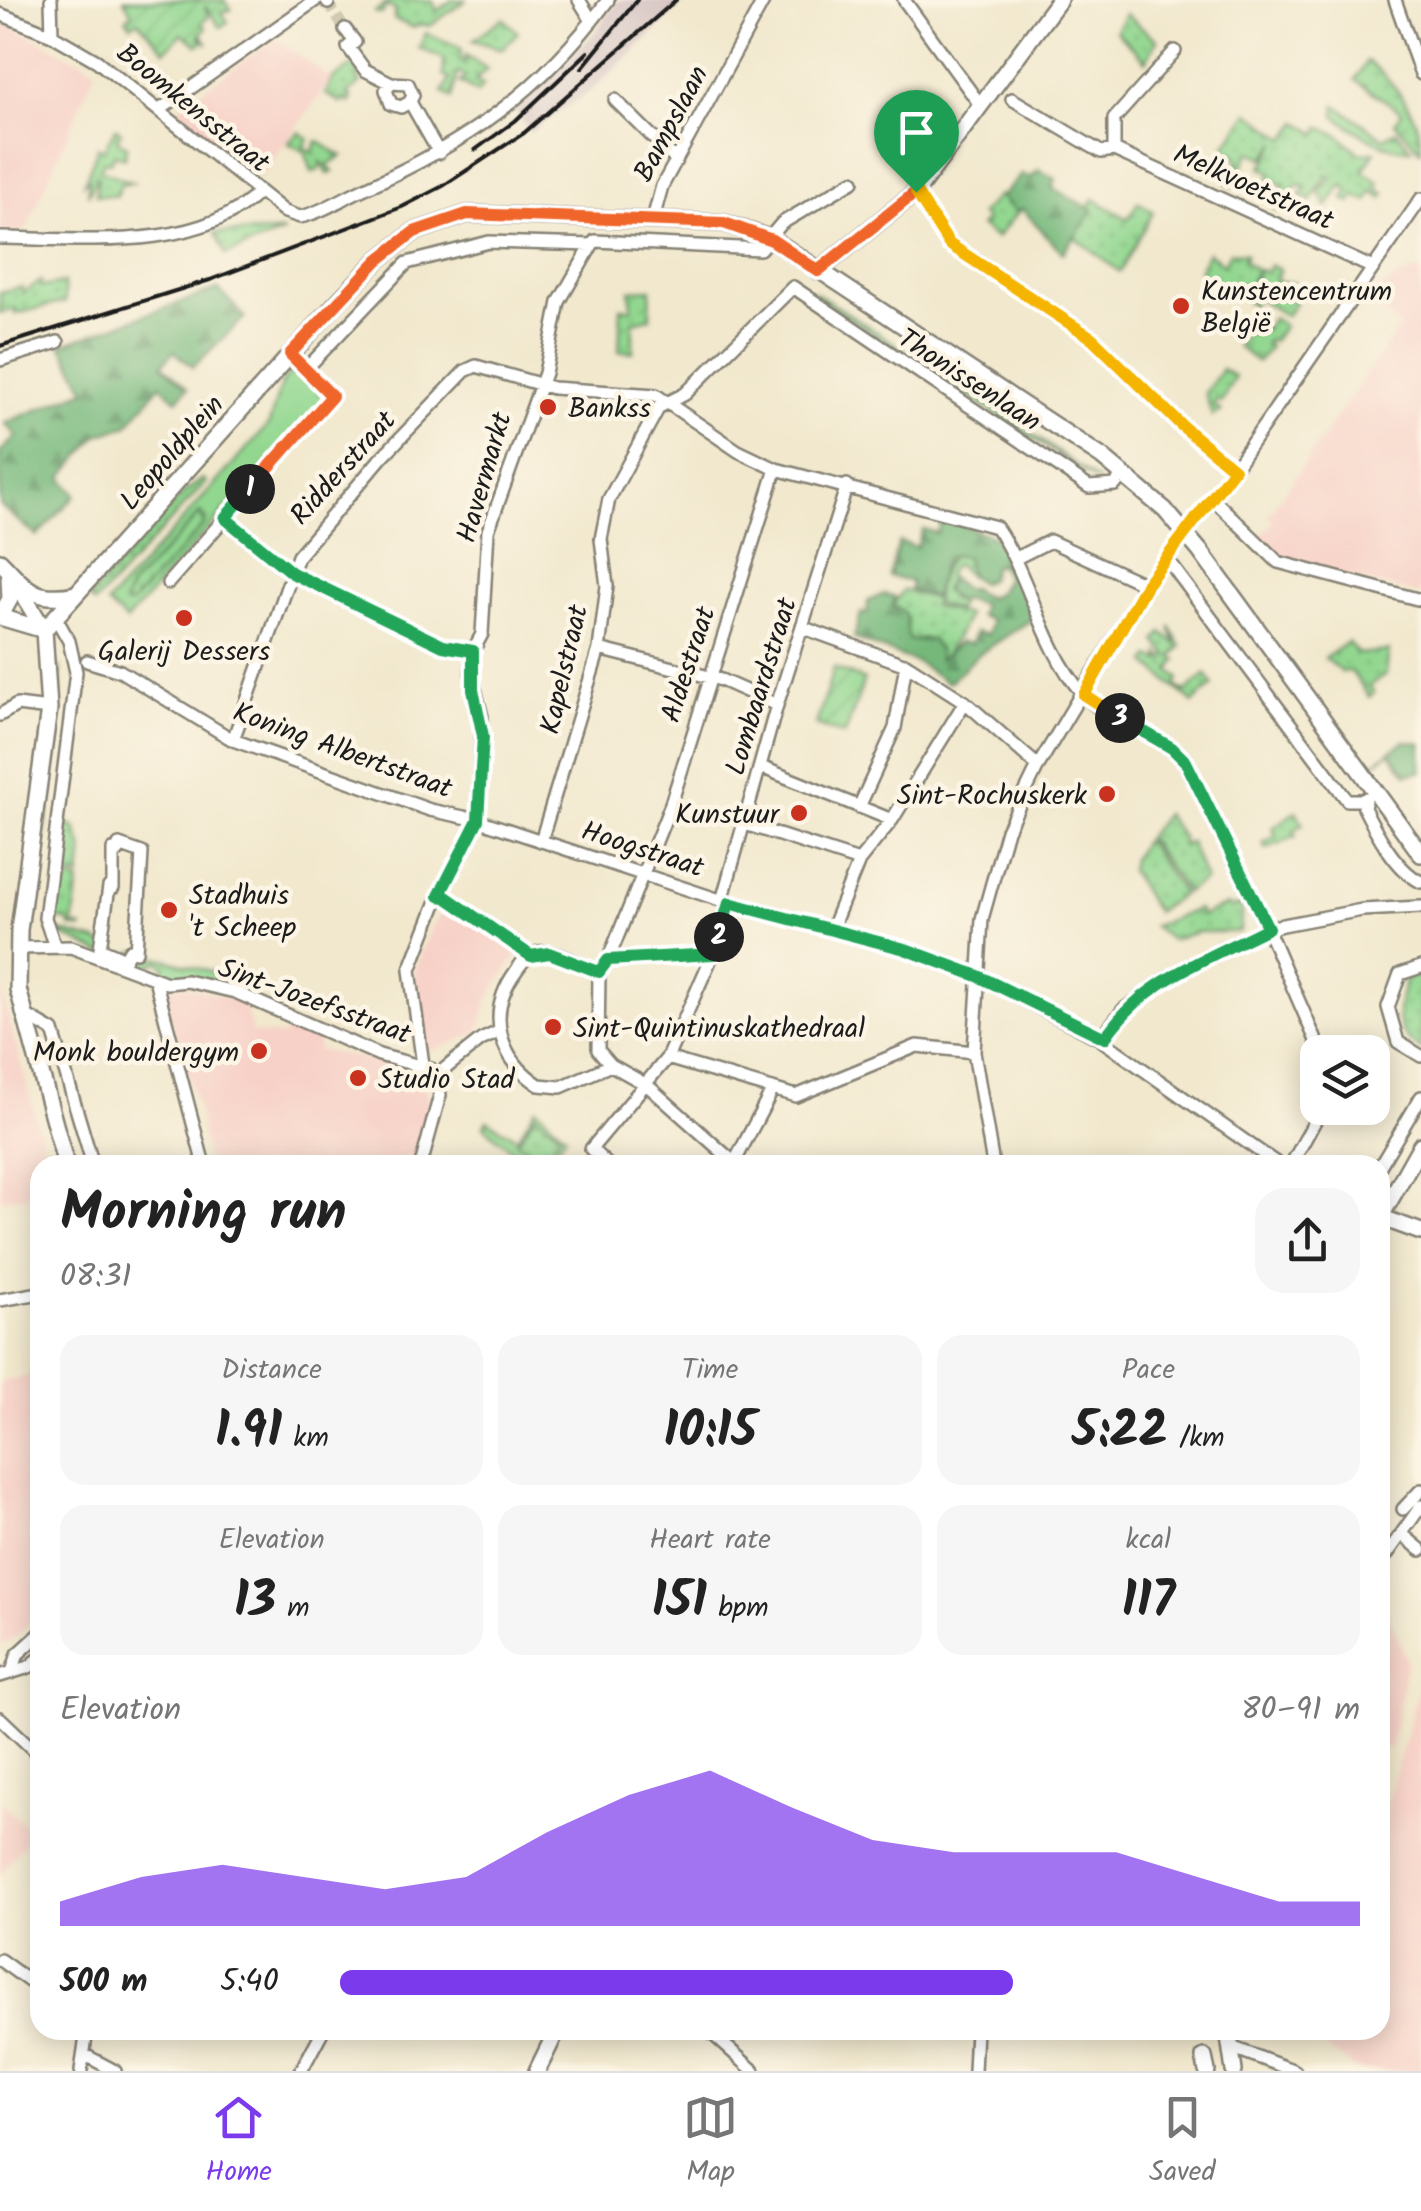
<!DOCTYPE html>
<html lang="en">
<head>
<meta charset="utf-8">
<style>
  :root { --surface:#fff; --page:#f6f6f6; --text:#222; --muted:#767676; --line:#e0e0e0; --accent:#7c3aed }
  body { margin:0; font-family:Kalam,sans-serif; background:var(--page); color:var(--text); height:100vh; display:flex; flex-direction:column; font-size:38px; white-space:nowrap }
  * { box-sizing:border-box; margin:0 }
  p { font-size:32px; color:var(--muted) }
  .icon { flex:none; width:55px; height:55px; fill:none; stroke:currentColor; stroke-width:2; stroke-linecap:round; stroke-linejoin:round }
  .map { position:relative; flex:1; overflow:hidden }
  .panel { position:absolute; left:30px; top:1155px; width:1360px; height:885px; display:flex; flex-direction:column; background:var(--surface); border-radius:30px; box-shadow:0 5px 25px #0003 }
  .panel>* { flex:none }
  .fabs { position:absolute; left:1300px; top:1035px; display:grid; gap:20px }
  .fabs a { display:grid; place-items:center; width:90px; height:90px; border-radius:20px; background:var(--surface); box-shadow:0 5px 25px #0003; font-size:50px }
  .pin { position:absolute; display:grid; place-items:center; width:85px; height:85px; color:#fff; margin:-102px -42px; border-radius:50% 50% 50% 0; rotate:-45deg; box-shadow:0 0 10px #0007 }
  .pin .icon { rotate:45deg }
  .km { position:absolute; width:50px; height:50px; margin:-25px; border-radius:50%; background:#222; color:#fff; font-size:28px; line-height:50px; text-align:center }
  .round { display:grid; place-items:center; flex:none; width:105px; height:105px; border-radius:30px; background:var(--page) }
  .head { display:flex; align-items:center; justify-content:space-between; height:170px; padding:0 30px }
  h1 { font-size:55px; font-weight:700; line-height:75px }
  .stats { display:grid; grid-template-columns:repeat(3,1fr); gap:15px; height:170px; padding:10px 30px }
  .stats div { display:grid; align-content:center; border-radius:25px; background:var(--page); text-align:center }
  .stats b { font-size:50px; font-weight:700 }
  .stats small { font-size:28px; font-weight:400 }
  .stats p { font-size:28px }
  .chart { height:280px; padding:20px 30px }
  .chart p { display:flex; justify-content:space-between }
  .chart svg { width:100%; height:180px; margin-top:10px; fill:var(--accent); opacity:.7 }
  ul { padding:0 30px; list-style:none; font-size:32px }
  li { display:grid; grid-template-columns:160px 120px 1fr; align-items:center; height:75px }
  li i { height:25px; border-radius:12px; background:var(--accent) }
  .dock { display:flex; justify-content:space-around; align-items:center; height:140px; border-top:2px solid var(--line); background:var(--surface); font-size:28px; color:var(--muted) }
  .dock a { display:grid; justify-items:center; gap:5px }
  .dock .on { color:var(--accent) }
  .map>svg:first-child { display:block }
  .built { fill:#f7d1c7 }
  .industrial { fill:#d2bfc0 }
  .grass { fill:url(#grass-dots); stroke:#577a56; stroke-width:2.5 }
  .forest { fill:url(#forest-firs); stroke:#486a4b; stroke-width:2.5 }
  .park { fill:#92d790; stroke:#577a56; stroke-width:2.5; fill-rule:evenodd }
  .garden { fill:url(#garden-furrows); stroke:#577a56; stroke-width:2.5 }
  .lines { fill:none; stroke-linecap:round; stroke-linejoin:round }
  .street-tunnel { stroke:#d1c9b2; stroke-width:11; stroke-dasharray:11 5.5; stroke-linecap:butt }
  .street-casing { stroke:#868274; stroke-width:16 }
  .secondary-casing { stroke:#868274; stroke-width:20 }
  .street { stroke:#fff; stroke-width:11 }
  .secondary { stroke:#fff; stroke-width:15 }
  .rail { stroke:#1c1c1c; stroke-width:4 }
  .split-1-casing { stroke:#fff; stroke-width:20 }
  .split-2-casing { stroke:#fff; stroke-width:20 }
  .split-3-casing { stroke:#fff; stroke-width:20 }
  .split-4-casing { stroke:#fff; stroke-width:20 }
  .split-1 { stroke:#f0652b; stroke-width:12 }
  .split-2 { stroke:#22a559; stroke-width:12 }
  .split-3 { stroke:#22a559; stroke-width:12 }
  .split-4 { stroke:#f5b400; stroke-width:12 }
  .poi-dot { fill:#c8321e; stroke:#fcf5e5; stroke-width:4 }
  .labels { text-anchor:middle; stroke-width:9; stroke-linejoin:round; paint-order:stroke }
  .street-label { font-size:28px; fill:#1c1c1c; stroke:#fcf5e5 }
  .poi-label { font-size:28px; fill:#1c1c1c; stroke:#fcf5e5; text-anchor:start }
</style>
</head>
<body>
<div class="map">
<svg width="1421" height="2071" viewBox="0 0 1421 2071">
  <defs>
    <pattern id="grass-dots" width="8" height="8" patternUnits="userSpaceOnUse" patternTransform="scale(2.5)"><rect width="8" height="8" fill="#92d790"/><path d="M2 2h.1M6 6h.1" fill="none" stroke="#7db87c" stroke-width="1.8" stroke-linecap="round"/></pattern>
    <pattern id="forest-firs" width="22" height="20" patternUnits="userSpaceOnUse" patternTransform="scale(2.5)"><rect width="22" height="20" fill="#75b87a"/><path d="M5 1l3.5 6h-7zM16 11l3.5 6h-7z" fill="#5f9563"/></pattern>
    <pattern id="garden-furrows" width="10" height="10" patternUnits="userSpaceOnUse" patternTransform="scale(2.5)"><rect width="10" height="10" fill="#92d790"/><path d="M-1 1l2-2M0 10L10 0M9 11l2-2" fill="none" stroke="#7db87c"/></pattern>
  </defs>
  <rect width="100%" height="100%" fill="#fcf5e5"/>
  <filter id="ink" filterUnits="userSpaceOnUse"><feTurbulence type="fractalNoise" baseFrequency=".01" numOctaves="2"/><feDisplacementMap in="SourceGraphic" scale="20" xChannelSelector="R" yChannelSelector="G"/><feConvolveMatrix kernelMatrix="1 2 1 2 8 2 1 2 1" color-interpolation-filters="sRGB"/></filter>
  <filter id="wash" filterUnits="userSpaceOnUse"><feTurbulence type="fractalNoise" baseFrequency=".0048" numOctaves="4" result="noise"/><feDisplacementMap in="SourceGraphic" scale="40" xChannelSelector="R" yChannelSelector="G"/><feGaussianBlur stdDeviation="2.25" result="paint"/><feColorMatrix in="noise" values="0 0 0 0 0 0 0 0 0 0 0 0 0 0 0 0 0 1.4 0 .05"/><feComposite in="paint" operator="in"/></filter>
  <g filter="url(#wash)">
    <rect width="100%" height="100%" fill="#f1e8cd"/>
    <path class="built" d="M0,21L96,69L25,232L0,231Z
      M275,39L332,79L260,177L179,115V107Z
      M1421,270V595L1279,560L1256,541L1273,522L1268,516L1400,326L1365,299L1399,276Z
      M449,903L518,954L487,1001L479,1033L424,1053L414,971L432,926Z
      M182,985L245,1003L252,1033L284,1036L286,1029L318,1033V1050L415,1068L432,1104L417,1165H207L198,1109L161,989Z
      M0,987L49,1165H40V1194L0,1199Z
      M40,1356V1611L16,1637L1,1645L0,1382L29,1376L35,1357Z
      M1380,1595L1407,1661L1390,1749L1380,1746Z
      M1421,1679V2071H1360L1319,2043V2031L1380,2030V1830Z
      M0,1802L32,1832L0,1876Z"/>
    <path class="industrial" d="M618,0H687L596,87L530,133L516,111L594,34Z"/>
    <path class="grass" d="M391,0H432L437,11L452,0H466L430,26L419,24L414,28L394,19L396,10L386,6L382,14L375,12Z
      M1125,14L1157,40L1146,61L1116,31Z
      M503,18L518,32L502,49L473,40Z
      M426,33L462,48L460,60L465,62L466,55L487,69L475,81L483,85L477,93L460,82L466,77L458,72L452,98L443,92L450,79L443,76L444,59L419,48Z
      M1367,61C1395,82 1421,115 1421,151L1395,123L1402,112L1355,80Z
      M353,65L362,71L357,79L361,82L348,94L352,98L349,103L344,99L341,103L326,94L332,79Z
      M1336,105L1384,138L1396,131L1412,149C1382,151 1358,132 1335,116Z
      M1249,112L1286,139L1299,122L1318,134L1320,127L1338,134L1359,153L1375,152L1363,171L1379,182L1376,187L1385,194L1382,198L1372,191L1368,201L1354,197L1350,203L1344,199L1349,190L1342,185L1327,207L1319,191L1331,179L1327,175L1311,201L1301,195L1306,188L1297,184L1280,211L1273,209L1284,184L1268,181L1271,172L1261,168L1277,142L1264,158L1250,152L1232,186L1227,183L1239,160L1225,146Z
      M115,128L121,132L117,140L127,146L124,158L114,155L111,162L104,161L100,170L132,182L121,184L116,196L96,195L98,176L88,195L89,179L84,183L98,147L104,150Z
      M299,132L309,139L304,147L313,152L317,141L342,156L327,165L333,172L328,174L321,162L319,170L312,172L305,152L288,143Z
      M999,195L1017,213L996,238L980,226L986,220L980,214Z
      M1094,199L1128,219L1138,202L1153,212L1120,272L1074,237L1092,211L1089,208Z
      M284,232L226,255L215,233Z
      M1208,252L1223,265L1230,252L1246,254L1243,260L1256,270L1247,290L1242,288L1238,296L1219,284L1214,287L1199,271Z
      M1270,265L1280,269L1275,282L1292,283L1286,294L1296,301L1286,316L1257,297L1252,305L1245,300L1258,270L1267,272Z
      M41,281V287L64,283L65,302L15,314L16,309L0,313V292L22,287L23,293Z
      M651,289L650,318L633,322V352L619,351L621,308H632L630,290Z
      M815,292L1010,418L1099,482L813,295Z
      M1257,318L1264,330L1273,318L1284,326L1273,341L1268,339L1265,343L1270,347L1257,362L1237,346Z
      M1222,369L1235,377L1221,402L1217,400L1213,405L1221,411L1212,416L1205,393Z
      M203,479L206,482L95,603L89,598L185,492Z
      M201,513L204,525L131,604H124L130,587Z
      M952,555L966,557L970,576L955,564L947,574L950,599L959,603L957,610L936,604C935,589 940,571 952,555Z
      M903,590L935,599L932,606L967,615C960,636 950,644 942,660L924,638L909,640L893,606Z
      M1170,626L1181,646L1172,657L1177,660L1170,670L1179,678L1176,686L1186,692L1206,674L1213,685L1193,703L1147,663L1151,657L1160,661V654L1164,660L1168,656L1156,641L1162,633L1176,644Z
      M1348,642L1358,654L1389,651L1386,674L1370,686L1374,694L1369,697L1351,671L1341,672L1325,658Z
      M60,667C62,745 45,821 35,898H31L55,708V668Z
      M1296,811L1303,824L1294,831L1296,836L1266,849L1263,843L1276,836L1273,828Z
      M1165,814L1182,837V846L1190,842L1205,880L1186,892L1147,837Z
      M65,824L76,828L83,849L80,877L59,874Z
      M1145,839L1183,894L1156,912L1130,871L1132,859Z
      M59,878L79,881L73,925L84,929L71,927L67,920L54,919Z
      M1242,904L1240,932H1197L1171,940L1153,926L1198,909L1201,916L1227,905L1232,908Z
      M60,931L96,941L124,958L136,951L213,972L224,986L170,979L163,976L165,968L159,961C124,978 91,942 58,935Z
      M1421,973V1050C1388,1030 1398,1007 1405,980Z
      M535,1114L561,1133L544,1159L517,1142Z"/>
    <path class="forest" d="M1039,170L1056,179L1052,188L1093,210L1063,253L1022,209L1017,213L1001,197L1022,174L1030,178Z
      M218,289L245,317L193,367L174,351L162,365L188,388L177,400L160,385L128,425L98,435L62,478L76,495L37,536L4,509L0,504V452L17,436L5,423L86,390L61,345Z
      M943,518L997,538L1034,618L979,654L948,683L918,663L854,638L861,613L867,614L868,601L884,594L895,597L893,606C913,613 904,625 909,640L931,639L939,650V660L960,642L971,644L975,632L987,635L991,620L979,616L982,604L961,599L959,603L944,591L950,578L967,591L970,588L987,598L998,592L1006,579L1001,566H993L990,579L981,583L970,576L966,557L952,555L941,570L934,597L910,590L912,582L889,576L899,542L917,547L923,529L937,533Z
      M1405,741L1421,743V772L1407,774L1389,752L1373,764Z"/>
    <path class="park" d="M294,367L326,398L126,621L107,604L269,424L281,384ZM200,513L206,519L204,525L131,604H124L130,587Z
      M536,1108L566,1135L545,1165L527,1163L484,1126L487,1120L517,1138ZM535,1115L561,1133L544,1159L517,1142Z"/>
    <path class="garden" d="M124,0H224L231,10L222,12L228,22L220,27L205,6L208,18L202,22L206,29L201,33L208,44L199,35L202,43L198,45L182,34L165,51L138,21L131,25L126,19L132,13Z
      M834,668L864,680L845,735L816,725Z"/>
  </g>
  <g filter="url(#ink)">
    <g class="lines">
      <path class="street-tunnel" d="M328,3L345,29"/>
      <defs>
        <path id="street" d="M51,0L52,35
          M326,0L328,3
          M579,0L592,21
          M904,0L981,106
          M1395,0L1421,74
          M0,14L52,35L97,61L285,212L300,217C321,213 343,198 363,189C467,143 540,92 608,0
          M345,29L355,42L348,47L365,70L391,83L408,84L413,95L410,102L439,153
          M391,83L386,90L391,104L401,107L410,102
          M1012,99L1101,152L1114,150L1373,268
          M615,100L676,160
          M161,109L316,0
          M1114,150V119L1175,51
          M916,192L949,244L1092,337L1182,426L1234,469
          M653,219L662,186L764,0
          M0,238C79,239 199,253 259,192
          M0,360L58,342
          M306,369L407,263L489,242L592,245L595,241L760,249L782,223L853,181
          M1213,499L1278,562L1421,600
          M225,518L292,573L443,646L473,651
          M1016,558L1050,541L1146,585
          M1167,559L1347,800H1366
          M168,583L332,396L290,354
          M804,628L909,666L965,702L1038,766
          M599,649L721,680L777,705
          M87,661L120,671L233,740L430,810L478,820L729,903L905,949L978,976L1100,1039L1279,1165
          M0,715L17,705L49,709
          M233,740L298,556L382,457L465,371L476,366L553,388L656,395L738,451L776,469L996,527C1031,578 1041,646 1082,693C1109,724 1158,730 1185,762L1267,928L1321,1052
          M761,767L892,820
          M1366,798L1364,808C1376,832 1396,870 1421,882
          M859,807L895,728L906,664
          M745,824L859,861
          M541,841L599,649L607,586L601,539L609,499L659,407L685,394L793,287L1089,487L1115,485L1124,473
          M119,845L142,853L136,952L130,950L125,959L100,948L109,887L113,888V850L118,851Z
          M722,901L777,705L847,485
          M832,928L859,861L892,820L965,702
          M54,944L45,918L76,672L69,641L56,618
          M18,948L71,947L167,983L187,981L235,992L379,1055L431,1069L437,1075L440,1095L421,1165
          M531,956L446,897L439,896L478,820L482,717L471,673L473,651L482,634L488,531L545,373L559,302L592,245
          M608,960L713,954
          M1421,967L1400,974L1388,1007L1398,1042L1421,1056
          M599,972C583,966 556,950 539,952C528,954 522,962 516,971C485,1013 499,1058 539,1085L561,1087L611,1065
          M155,979L204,1165
          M22,1013L53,1031L93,1165
          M1100,1039L1123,1010L1167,978L1267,928L1362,910L1421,907
          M667,1058L796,1096L917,1046L974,1052
          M423,1065L410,970L439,896
          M437,1075L481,1040L498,1032
          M734,1163L773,1089
          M608,1165L591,1149L667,1058L713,954L729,903
          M737,1165L647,1085L611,1065L598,1050L599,972L608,960L670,807L776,469
          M993,1165L974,1052L982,919L1007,830L1038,766L1146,585L1213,499L1421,199
          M1291,1165L1322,1108
          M1380,1166L1421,1097
          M0,1300L40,1293
          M1403,1509L1421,1490
          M1403,1535L1421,1550
          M1383,1560L1421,1506
          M13,1669L18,1654L40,1634
          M0,1676L29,1667L40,1658
          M0,1718L40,1756
          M0,1960L40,1989
          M708,2030L754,2071
          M1231,2047L1295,2071
          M85,2055L115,2071
          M81,2071L87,2030
          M301,2071L323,2030
          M974,2071L976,2030"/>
        <path id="secondary" d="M818,271L916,192L1059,0
          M0,561C28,591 36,602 76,594
          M13,578L44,630
          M0,617L10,599L9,578
          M0,617L44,630
          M44,630L334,306L378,260L414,232L467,214L724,223L772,239L1102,457L1165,510L1200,551L1421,854
          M44,630L49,709L19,930L18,989L66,1165
          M1380,1217L1421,1232
          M1380,1218L1421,1145
          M1228,2030L1234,2071
          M1204,2057L1207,2071
          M537,2071L557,2030"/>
      </defs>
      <use href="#street" class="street-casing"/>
      <use href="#secondary" class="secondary-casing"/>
      <use href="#street" class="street"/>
      <use href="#secondary" class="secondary"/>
      <path class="rail" d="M582,68L637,0
        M475,150L515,121L588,52
        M0,346L210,280L402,207L443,186L524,133L676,0"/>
    </g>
  </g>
  <g class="lines" filter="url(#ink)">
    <defs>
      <path id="split-1" d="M250,489L332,396L290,354L378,260L414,232L467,214L724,223L772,240L818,271L916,192"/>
      <path id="split-2" d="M250,489L225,518L292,573L443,646L473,651V690L483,736L478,820L439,896L446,897L531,956L549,953L599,972L608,960L713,954L719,937"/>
      <path id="split-3" d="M719,937L729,903L905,949L978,976L1105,1038C1143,980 1208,959 1268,928L1186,762L1172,748L1120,718"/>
      <path id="split-4" d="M916,192L949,244L1092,338L1182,426L1234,469L1146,585L1084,695L1120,718"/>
    </defs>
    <use href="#split-1" class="split-1-casing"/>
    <use href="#split-2" class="split-2-casing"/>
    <use href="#split-3" class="split-3-casing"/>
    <use href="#split-4" class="split-4-casing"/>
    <use href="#split-1" class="split-1"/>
    <use href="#split-2" class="split-2"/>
    <use href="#split-3" class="split-3"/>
    <use href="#split-4" class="split-4"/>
  </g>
  <g class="poi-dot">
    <circle cx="1181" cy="306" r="10"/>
    <circle cx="548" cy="407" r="10"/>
    <circle cx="184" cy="618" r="10"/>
    <circle cx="1107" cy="794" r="10"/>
    <circle cx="799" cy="813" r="10"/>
    <circle cx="169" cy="910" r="10"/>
    <circle cx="553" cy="1027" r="10"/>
    <circle cx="259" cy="1051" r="10"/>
    <circle cx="358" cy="1078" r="10"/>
  </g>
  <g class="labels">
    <g class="street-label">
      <text transform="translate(194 107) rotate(39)" y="10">Boomkensstraat</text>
      <text transform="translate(670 123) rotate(-62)" y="10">Bampslaan</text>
      <text transform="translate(1254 186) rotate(24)" y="10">Melkvoetstraat</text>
      <text transform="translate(970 379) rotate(33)" y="10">Thonissenlaan</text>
      <text transform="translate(171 452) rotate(-49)" y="10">Leopoldplein</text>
      <text transform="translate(342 467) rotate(-48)" y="10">Ridderstraat</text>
      <text transform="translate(483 477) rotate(-74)" y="10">Havermarkt</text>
      <text transform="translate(687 664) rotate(-72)" y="10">Aldestraat</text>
      <text transform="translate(563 669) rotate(-77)" y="10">Kapelstraat</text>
      <text transform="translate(760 686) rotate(-73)" y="10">Lombaardstraat</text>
      <text transform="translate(343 749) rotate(20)" y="10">Koning Albertstraat</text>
      <text transform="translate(643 848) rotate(18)" y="10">Hoogstraat</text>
      <text transform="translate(315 1000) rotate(20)" y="10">Sint-Jozefsstraat</text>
    </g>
    <g class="poi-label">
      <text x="1201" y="300">Kunstencentrum<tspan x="1201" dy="32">België</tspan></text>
      <text x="568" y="417">Bankss</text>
      <text x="184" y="660" text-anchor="middle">Galerij Dessers</text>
      <text x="1087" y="804" text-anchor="end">Sint-Rochuskerk</text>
      <text x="779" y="823" text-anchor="end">Kunstuur</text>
      <text x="189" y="904">Stadhuis<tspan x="189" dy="32">'t Scheep</tspan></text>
      <text x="573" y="1037">Sint-Quintinuskathedraal</text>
      <text x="239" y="1061" text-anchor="end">Monk bouldergym</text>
      <text x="378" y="1088">Studio Stad</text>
    </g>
  </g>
</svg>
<div class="fabs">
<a><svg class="icon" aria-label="layers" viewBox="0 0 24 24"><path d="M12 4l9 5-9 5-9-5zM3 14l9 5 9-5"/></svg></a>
</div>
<div class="pin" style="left:916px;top:192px;background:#1e9e55"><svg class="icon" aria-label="arrive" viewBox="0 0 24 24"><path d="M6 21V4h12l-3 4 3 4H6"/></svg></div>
<b class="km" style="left:250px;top:489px">1</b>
<b class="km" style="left:719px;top:937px">2</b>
<b class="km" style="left:1120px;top:718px">3</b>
<section class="panel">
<div class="head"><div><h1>Morning run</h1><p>08:31</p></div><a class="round"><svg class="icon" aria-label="share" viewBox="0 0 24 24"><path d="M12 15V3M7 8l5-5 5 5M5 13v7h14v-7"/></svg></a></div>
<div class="stats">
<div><p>Distance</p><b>1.91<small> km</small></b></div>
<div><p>Time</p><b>10:15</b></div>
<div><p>Pace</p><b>5:22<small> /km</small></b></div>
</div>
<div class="stats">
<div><p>Elevation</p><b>13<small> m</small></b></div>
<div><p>Heart rate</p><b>151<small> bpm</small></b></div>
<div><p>kcal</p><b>117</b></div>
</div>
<div class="chart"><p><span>Elevation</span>80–91 m</p>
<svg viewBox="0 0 160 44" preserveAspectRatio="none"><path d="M0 44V38L10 32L20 29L30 32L40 35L50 32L60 21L70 12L80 6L90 15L100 23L110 26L120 26L130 26L140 32L150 38L160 38V44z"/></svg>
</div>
<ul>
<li><b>500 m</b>5:40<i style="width:66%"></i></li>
</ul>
</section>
</div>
<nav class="dock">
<a class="on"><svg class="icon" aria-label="home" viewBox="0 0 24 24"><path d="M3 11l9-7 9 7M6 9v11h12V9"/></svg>Home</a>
<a><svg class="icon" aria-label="map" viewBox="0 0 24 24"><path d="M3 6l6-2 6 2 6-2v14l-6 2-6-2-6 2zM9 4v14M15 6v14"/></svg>Map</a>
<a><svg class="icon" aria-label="saved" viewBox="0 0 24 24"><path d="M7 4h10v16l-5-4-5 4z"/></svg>Saved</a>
</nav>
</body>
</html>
